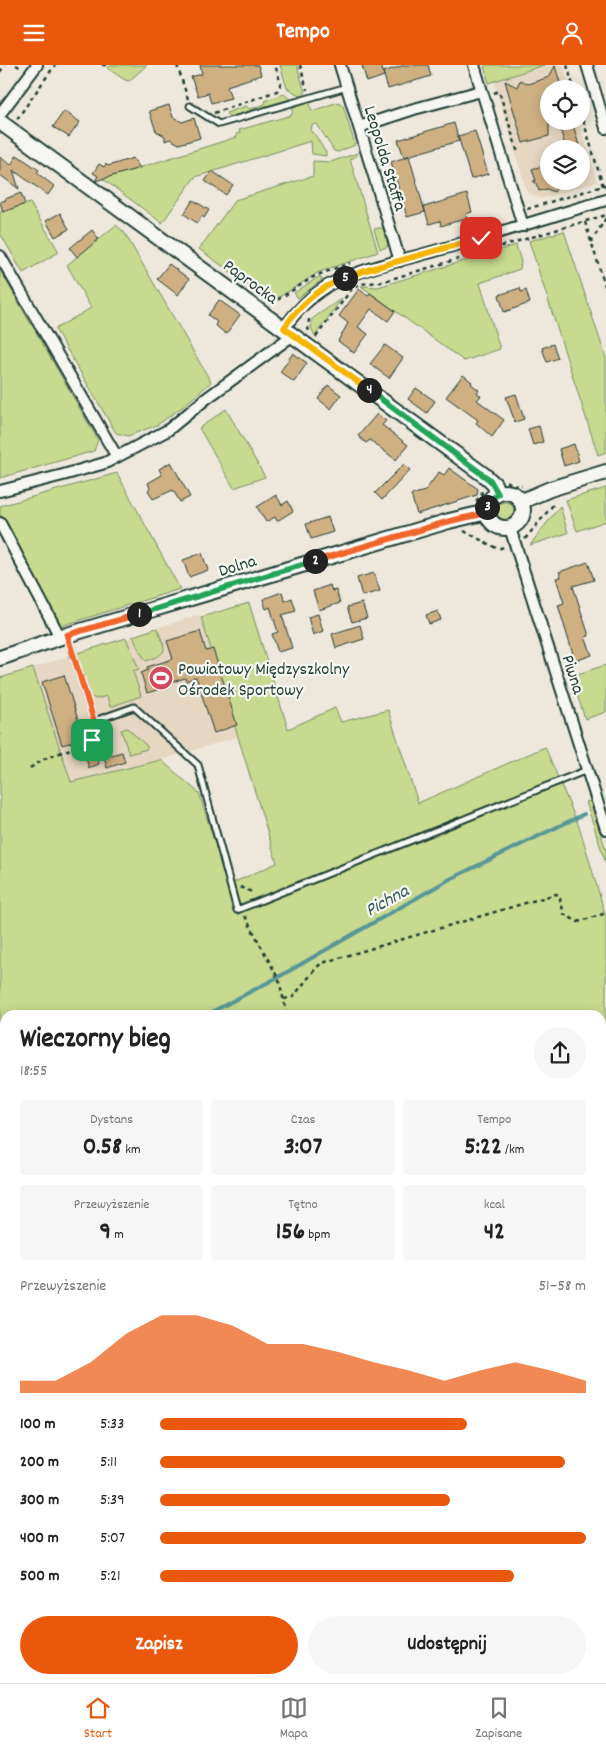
<!DOCTYPE html>
<html lang="pl">
<head>
<meta charset="utf-8">
<style>
  :root { --surface:#fff; --page:#f6f6f6; --text:#222; --muted:#767676; --line:#e0e0e0; --accent:#ea580c }
  body { margin:0; font-family:Dekko,sans-serif; background:var(--page); color:var(--text); height:100vh; display:flex; flex-direction:column; font-size:19px; white-space:nowrap }
  * { box-sizing:border-box; margin:0 }
  p { font-size:16px; color:var(--muted) }
  .icon { flex:none; width:28px; height:28px; fill:none; stroke:currentColor; stroke-width:2; stroke-linecap:round; stroke-linejoin:round }
  .map { position:relative; flex:1; overflow:hidden }
  .sheet { position:absolute; left:0px; top:945px; width:606px; height:674px; display:flex; flex-direction:column; background:var(--surface); border-radius:15px 15px 0 0; box-shadow:0 2px 12px #0003 }
  .sheet>* { flex:none }
  .controls { position:absolute; left:540px; top:15px; display:grid; gap:10px }
  .controls a { display:grid; place-items:center; width:50px; height:50px; border-radius:50%; background:var(--surface); box-shadow:0 2px 12px #0003; font-size:25px }
  .pin { position:absolute; display:grid; place-items:center; width:42px; height:42px; color:#fff; margin:-21px; border-radius:10px; box-shadow:0 2px 8px #0006 }
  .km { position:absolute; width:25px; height:25px; margin:-12px; border-radius:50%; background:#222; color:#fff; font-size:14px; line-height:25px; text-align:center }
  .round { display:grid; place-items:center; flex:none; width:52px; height:52px; border-radius:26px; background:var(--page) }
  .overview { display:flex; align-items:center; justify-content:space-between; height:85px; padding:0 20px }
  h1 { font-size:28px; font-weight:700; line-height:38px }
  .stats { display:grid; grid-template-columns:repeat(3,1fr); gap:8px; height:85px; padding:5px 20px }
  .stats div { display:grid; align-content:center; border-radius:5px; background:var(--page); text-align:center }
  .stats b { font-size:25px; font-weight:700 }
  .stats small { font-size:14px; font-weight:400 }
  .stats p { font-size:14px }
  .chart { height:140px; padding:10px 20px }
  .chart p { display:flex; justify-content:space-between }
  .chart svg { width:100%; height:90px; margin-top:5px; fill:var(--accent); opacity:.7 }
  .button { display:flex; gap:10px; margin-top:auto; padding:10px 20px }
  .button a { flex:1; height:58px; border-radius:30px; background:var(--accent); color:#fff; font-size:20px; font-weight:700; line-height:58px; text-align:center }
  .button a+a { background:var(--page); color:var(--text) }
  ul { padding:0 20px; list-style:none; font-size:16px }
  li { display:grid; grid-template-columns:80px 60px 1fr; align-items:center; height:38px }
  li i { height:12px; border-radius:6px; background:var(--accent) }
  header { display:flex; justify-content:space-between; align-items:center; height:65px; padding:0 20px; background:var(--accent); color:#fff; font-size:22px; font-weight:700 }
  .tab-bar { display:flex; justify-content:space-around; align-items:center; height:70px; border-top:1px solid var(--line); background:var(--surface); font-size:14px; color:var(--muted) }
  .tab-bar a { display:grid; justify-items:center; gap:2px }
  .tab-bar .on { color:var(--accent) }
  .map>svg:first-child { display:block }
  .built { fill:#e5d7c1; fill-rule:evenodd }
  .green { fill:#c8da8f; stroke:#748c62 }
  .lines { fill:none; stroke-linecap:round; stroke-linejoin:round }
  .stream { stroke:#599698; stroke-width:4 }
  .building { fill:#cfb083; stroke:#1f3d34 }
  .service-casing { stroke:#1f3d34; stroke-width:9 }
  .minor-casing { stroke:#1f3d34; stroke-width:14 }
  .tertiary-casing { stroke:#1f3d34; stroke-width:18 }
  .path { stroke:#1f3d34; stroke-width:2.5; stroke-dasharray:4 4; stroke-linecap:butt }
  .service { stroke:#f6f6f2; stroke-width:5 }
  .minor { stroke:#f6f6f2; stroke-width:10 }
  .tertiary { stroke:#f6f6f2; stroke-width:14 }
  .split-1-casing { stroke:#fff; stroke-width:10 }
  .split-2-casing { stroke:#fff; stroke-width:10 }
  .split-3-casing { stroke:#fff; stroke-width:10 }
  .split-4-casing { stroke:#fff; stroke-width:10 }
  .split-5-casing { stroke:#fff; stroke-width:10 }
  .split-6-casing { stroke:#fff; stroke-width:10 }
  .split-1 { stroke:#f0652b; stroke-width:6 }
  .split-2 { stroke:#22a559; stroke-width:6 }
  .split-3 { stroke:#f0652b; stroke-width:6 }
  .split-4 { stroke:#22a559; stroke-width:6 }
  .split-5 { stroke:#f5b400; stroke-width:6 }
  .split-6 { stroke:#f5b400; stroke-width:6 }
  .labels { text-anchor:middle; stroke-width:4.5; stroke-linejoin:round; paint-order:stroke }
  .street-label { font-size:18px; fill:#1f3d34; stroke:#f6f6f2 }
  .poi-label { font-size:18px; fill:#1f3d34; stroke:#f6f6f2; text-anchor:start }
  .water-label { font-size:19px; font-style:italic; fill:#325b55; stroke:#f6f6f2 }
</style>
</head>
<body>
<header><svg class="icon" aria-label="menu" viewBox="0 0 24 24"><path d="M4 6h16M4 12h16M4 18h16"/></svg>Tempo<svg class="icon" aria-label="person" viewBox="0 0 24 24"><circle cx="12" cy="8" r="4"/><path d="M4 21q1-7 8-7t8 7"/></svg></header>
<div class="map">
<svg width="606" height="1618" viewBox="0 0 606 1618">
  <rect width="100%" height="100%" fill="#eee8dc"/>
  <filter id="ink" filterUnits="userSpaceOnUse"><feTurbulence type="fractalNoise" baseFrequency=".02" numOctaves="2"/><feDisplacementMap in="SourceGraphic" scale="10" xChannelSelector="R" yChannelSelector="G"/><feConvolveMatrix kernelMatrix="1 2 1 2 8 2 1 2 1" color-interpolation-filters="sRGB"/></filter>
  <g filter="url(#ink)">
    <path class="built" d="M544,0H563L570,24H549V56H579L597,117L541,134L527,127L494,16ZM549,84H581V116H549Z
      M197,550L201,552L237,672L161,695L71,717L33,603Z
      M606,1086V1184L601,1186V1087Z
      M606,1277V1479L601,1466V1279Z
      M5,1406V1520L0,1507V1408Z
      M606,1485V1618H564L563,1614H601V1487Z
      M18,1614H160L161,1618H20Z"/>
    <path class="green" d="M112,0H147L129,16L125,15L107,3Z
      M280,0H297L305,28L299,30L287,23Z
      M488,0H544L489,18L484,1Z
      M284,29L290,34L229,52L226,48L246,41L250,44L265,39L266,35Z
      M309,35L312,46L338,37L343,40L355,80L338,87L334,86L317,59L312,60L311,67L314,68L326,88V91L312,89L311,76L195,112L162,158L103,114L237,72L236,69L240,68L239,65L292,50L293,41Z
      M358,88L357,91L350,94L378,187L319,207L273,236L267,235L246,218L199,184L235,135L313,111V96L330,97Z
      M30,138L59,187L23,208L0,168V147Z
      M116,160L124,167L211,317L185,340L157,360L128,371L116,368L55,264L91,243L67,200Z
      M379,163H383L388,177L387,182L380,184L374,164Z
      M564,166L606,293V387L598,390L529,176Z
      M516,180L521,197L520,204L480,218L500,284L464,296L361,221L378,222Z
      M0,205L98,375L94,386L0,413Z
      M320,211L322,215L298,233L294,228Z
      M342,233L315,271L311,263L312,254Z
      M226,344L265,412L234,423L199,363Z
      M117,408L180,524L61,561L0,449V441Z
      M606,423V456L577,466L566,435Z
      M496 446a9 9 0 1 1 18 0a9 9 0 1 1-18 0Z
      M560,441L568,468L530,480Z
      M249,538L288,664L335,643L341,657L388,645L418,738L545,682L580,764L606,852V976L601,977L606,992V1031L601,1032V950H5V1198L0,1199V613L33,603L71,717L161,695L199,728L228,820L277,798L201,552Z
      M157,563C165,584 171,588 146,596L139,585L133,571Z
      M126,573L139,604L133,606L141,631L110,642L107,631L96,634L89,631L75,589Z
      M606,600V647L585,654L571,611Z
      M127,663L147,681V684L129,689L121,665Z
      M590,736L606,785V799L586,737Z
      M5,1252V1371L0,1358V1253Z
      M292,1614H569L571,1618H294Z"/>
    <g class="lines">
      <path class="stream" d="M206,950L282,910L448,815L584,749
        M0,1019L5,1018"/>
    </g>
    <path class="building" d="M200,0H258L261,10L227,21L231,33L211,38L208,28L198,31L191,12L202,9Z
      M362,0H381L384,11L367,17Z
      M405,0H428L431,11L388,24L383,7Z
      M555,1L562,24H549V71L523,78L505,16L517,22L520,15L528,19L549,12Z
      M169,40L173,52L182,57L194,53L200,73L179,79L170,74L165,76V71L156,66L149,46Z
      M64,46L80,57L69,72L53,62Z
      M558,56H572L580,84H566Z
      M454,58L459,76L404,92L398,75Z
      M475,66L488,109L471,114L458,71Z
      M17,90L39,105L37,108L54,121L48,130L13,105L19,124L0,110V92L11,100Z
      M409,91L425,147L407,152L391,97Z
      M133,93L140,103L95,116L98,111L93,108L99,99L104,102L106,99L108,101Z
      M549,99V116H561L554,127L547,124L539,126L536,118L533,116H536L532,104Z
      M212,106L233,120L226,130L205,116Z
      M21,128L25,139L3,147L0,137L6,135L5,134Z
      M467,129L472,147L466,149L467,153L441,161L440,156L429,159L424,142Z
      M193,135L209,145L204,153L202,151L197,158L184,149Z
      M60,148L69,164L55,172L46,156Z
      M92,165L99,174L77,192L70,183Z
      M169,199L189,214L178,230L157,214Z
      M520,223L521,227L526,225L530,238L504,247L499,230Z
      M359,224L368,231L370,228L395,246L388,256L371,244L358,262L368,269L354,288L338,276L348,258L339,251Z
      M219,235L240,250L226,269L215,260L217,257L208,250Z
      M553,279L558,293L547,297L542,283Z
      M385,280L403,293L389,313L370,299Z
      M293,288L307,298L294,317L280,307Z
      M463,310L472,317L471,319L479,325L477,328L481,331L477,335L504,355L492,372L476,358L478,355L446,332Z
      M328,320L341,330L331,344L318,334Z
      M416,323L435,336L427,348L408,334Z
      M516,329L524,354L515,357L506,332Z
      M377,349L386,356L382,360L408,380L396,395L370,375L366,378L358,371Z
      M539,361L543,377L533,380L528,364Z
      M574,379L579,396L564,401L559,384Z
      M171,397L190,432L180,437L173,425L153,434L148,425L150,423L148,418L162,410L159,404Z
      M404,399L410,405L382,435L375,428Z
      M449,403L478,424L477,430L417,449L411,430L425,426L439,407L444,410Z
      M276,430L282,440L288,436L293,446L277,456L275,452L266,457L257,442Z
      M328,452L333,467L311,474L306,459Z
      M202,488L208,505L189,512L183,495Z
      M588,497L594,515L573,521L589,571L585,572L592,590L575,596L558,540L564,538L556,513L561,512L559,507Z
      M374,508L380,526L362,531L357,513Z
      M330,520L332,526L336,525L340,538L319,545L313,526Z
      M282,527L285,536L292,533L296,546L282,550L292,583L278,587L272,569L278,567L270,542L266,544L263,534Z
      M362,538L367,553L352,557L347,542Z
      M438,546L441,555L429,559L426,550Z
      M318,549L323,566L313,570L308,552Z
      M360,560L364,574L336,583L332,569Z
      M200,566L206,586L213,584L237,660L214,668L196,612L186,616L185,613L156,622L157,625L147,628L141,608L148,605L147,602L173,594L167,576Z
      M64,610L84,674L62,680L42,617Z
      M94,681L99,699L89,703L83,684Z
      M122,687L125,697L107,703L104,692Z"/>
    <g class="lines">
      <defs>
        <path id="service" d="M190,41L219,59L347,22
          M67,570L94,656L134,642L198,700L237,845L587,705
          M601,1210L606,1208
          M601,1252L604,1262
          M197,1614L201,1618
          M413,1614L414,1618"/>
        <path id="minor" d="M340,0L400,196
          M474,0L523,161
          M587,0L606,63
          M0,49L37,0
          M359,62L414,44L481,26
          M0,191L117,392
          M284,263C296,246 310,232 327,221C355,205 404,195 435,186C492,170 549,152 606,135
          M0,426L63,410L105,398L132,384L168,365L207,333L293,270
          M0,458L60,572
          M510,463L606,764
          M601,1072L606,1070
          M0,1240L5,1238
          M0,1522L5,1534
          M0,1600L5,1598"/>
        <path id="tertiary" d="M0,57L484,410L494,419L498,429
          M487 445a18 18 0 1 1 36 0a18 18 0 1 1-36 0Z
          M522,436L550,424L606,407
          M0,593L67,570L449,456L487,447"/>
      </defs>
      <use href="#service" class="service-casing"/>
      <use href="#minor" class="minor-casing"/>
      <use href="#tertiary" class="tertiary-casing"/>
      <path class="path" d="M16,0L23,4
        M102,0H108
        M177,0L188,34
        M300,0L307,25
        M567,0L574,24
        M0,7L5,0
        M494,28L499,26L518,88
        M214,48L277,26L281,19L275,0
        M581,48L603,121
        M17,54L55,0
        M527,144L606,120
        M585,157L606,224
        M591,177L606,153
        M271,239L315,211L350,198
        M309,254L308,264L310,267
        M316,272L351,225L360,219L381,217L606,150
        M507,416L512,420L522,421
        M476,436L482,429L481,424
        M464,466L498,484L506,481
        M525,474L553,440V437
        M30,703L44,694L89,677L92,675L93,662
        M240,822L252,827H255
        M245,851L279,915L287,950
        M284,934L293,932L317,902L322,898L556,829L559,830L564,849L578,857L606,848
        M601,1058L606,1056
        M0,1221L5,1220
        M601,1279L606,1296
        M0,1315L5,1305
        M305,1614L307,1618
        M357,1614L358,1618
        M481,1614L482,1618
        M531,1614L533,1618"/>
      <use href="#service" class="service"/>
      <use href="#minor" class="minor"/>
      <use href="#tertiary" class="tertiary"/>
    </g>
  </g>
  <g class="lines" filter="url(#ink)">
    <defs>
      <path id="split-1" d="M92,675L94,656L67,570L139,549"/>
      <path id="split-2" d="M139,549L315,496"/>
      <path id="split-3" d="M315,496L450,456L487,448V442"/>
      <path id="split-4" d="M369,325L490,415L498,429L489,436L487,442"/>
      <path id="split-5" d="M345,213C319,222 299,241 284,263L369,325"/>
      <path id="split-6" d="M345,213L370,204L481,173"/>
    </defs>
    <use href="#split-1" class="split-1-casing"/>
    <use href="#split-2" class="split-2-casing"/>
    <use href="#split-3" class="split-3-casing"/>
    <use href="#split-4" class="split-4-casing"/>
    <use href="#split-5" class="split-5-casing"/>
    <use href="#split-6" class="split-6-casing"/>
    <use href="#split-1" class="split-1"/>
    <use href="#split-2" class="split-2"/>
    <use href="#split-3" class="split-3"/>
    <use href="#split-4" class="split-4"/>
    <use href="#split-5" class="split-5"/>
    <use href="#split-6" class="split-6"/>
  </g>
  <defs>
    <symbol id="stadium-disc" viewBox="-11 -11 22 22"><circle r="9.5" fill="#d1495b" stroke="#f6f6f2"/><path d="M0-5a6.5 5 0 1 0 0 10a6.5 5 0 1 0 0-10ZM-3.5-1.8h7v3.6h-7Z" fill="#fff"/></symbol>
  </defs>
  <g fill-rule="evenodd">
    <use href="#stadium-disc" x="147" y="599" width="28" height="28"/>
  </g>
  <g class="labels">
    <g class="street-label">
      <text transform="translate(386 93) rotate(73)" y="6">Leopolda Staffa</text>
      <text transform="translate(251 216) rotate(36)" y="6">Paprocka</text>
      <text transform="translate(237 500) rotate(-17)" y="6">Dolna</text>
      <text transform="translate(574 609) rotate(72)" y="6">Piwna</text>
    </g>
    <g class="poi-label">
      <text x="178" y="609">Powiatowy Międzyszkolny<tspan x="178" dy="21">Ośrodek Sportowy</tspan></text>
    </g>
    <g class="water-label">
      <text transform="translate(386 834) rotate(-29)" y="7">Pichna</text>
    </g>
  </g>
</svg>
<div class="controls">
<a><svg class="icon" aria-label="locate" viewBox="0 0 24 24"><circle cx="12" cy="12" r="6"/><path d="M12 2v4M12 18v4M2 12h4M18 12h4"/></svg></a>
<a><svg class="icon" aria-label="layers" viewBox="0 0 24 24"><path d="M12 4l9 5-9 5-9-5zM3 14l9 5 9-5"/></svg></a>
</div>
<div class="pin" style="left:92px;top:675px;background:#1e9e55"><svg class="icon" aria-label="arrive" viewBox="0 0 24 24"><path d="M6 21V4h12l-3 4 3 4H6"/></svg></div>
<div class="pin" style="left:481px;top:173px;background:#d93025"><svg class="icon" aria-label="check" viewBox="0 0 24 24"><path d="M5 12l5 5 9-10"/></svg></div>
<b class="km" style="left:139px;top:549px">1</b>
<b class="km" style="left:315px;top:496px">2</b>
<b class="km" style="left:487px;top:442px">3</b>
<b class="km" style="left:369px;top:325px">4</b>
<b class="km" style="left:345px;top:213px">5</b>
<section class="sheet">
<div class="overview"><div><h1>Wieczorny bieg</h1><p>18:55</p></div><a class="round"><svg class="icon" aria-label="share" viewBox="0 0 24 24"><path d="M12 15V3M7 8l5-5 5 5M5 13v7h14v-7"/></svg></a></div>
<div class="stats">
<div><p>Dystans</p><b>0.58<small> km</small></b></div>
<div><p>Czas</p><b>3:07</b></div>
<div><p>Tempo</p><b>5:22<small> /km</small></b></div>
</div>
<div class="stats">
<div><p>Przewyższenie</p><b>9<small> m</small></b></div>
<div><p>Tętno</p><b>156<small> bpm</small></b></div>
<div><p>kcal</p><b>42</b></div>
</div>
<div class="chart"><p><span>Przewyższenie</span>51–58 m</p>
<svg viewBox="0 0 160 44" preserveAspectRatio="none"><path d="M0 44V38L10 38L20 29L30 15L40 6L50 6L60 11L70 20L80 20L90 24L100 29L110 33L120 38L130 33L140 29L150 33L160 38V44z"/></svg>
</div>
<ul>
<li><b>100 m</b>5:33<i style="width:72%"></i></li>
<li><b>200 m</b>5:11<i style="width:95%"></i></li>
<li><b>300 m</b>5:39<i style="width:68%"></i></li>
<li><b>400 m</b>5:07<i style="width:100%"></i></li>
<li><b>500 m</b>5:21<i style="width:83%"></i></li>
</ul>
<div class="button"><a>Zapisz</a><a>Udostępnij</a></div>
</section>
</div>
<nav class="tab-bar">
<a class="on"><svg class="icon" aria-label="home" viewBox="0 0 24 24"><path d="M3 11l9-7 9 7M6 9v11h12V9"/></svg>Start</a>
<a><svg class="icon" aria-label="map" viewBox="0 0 24 24"><path d="M3 6l6-2 6 2 6-2v14l-6 2-6-2-6 2zM9 4v14M15 6v14"/></svg>Mapa</a>
<a><svg class="icon" aria-label="saved" viewBox="0 0 24 24"><path d="M7 4h10v16l-5-4-5 4z"/></svg>Zapisane</a>
</nav>
</body>
</html>
